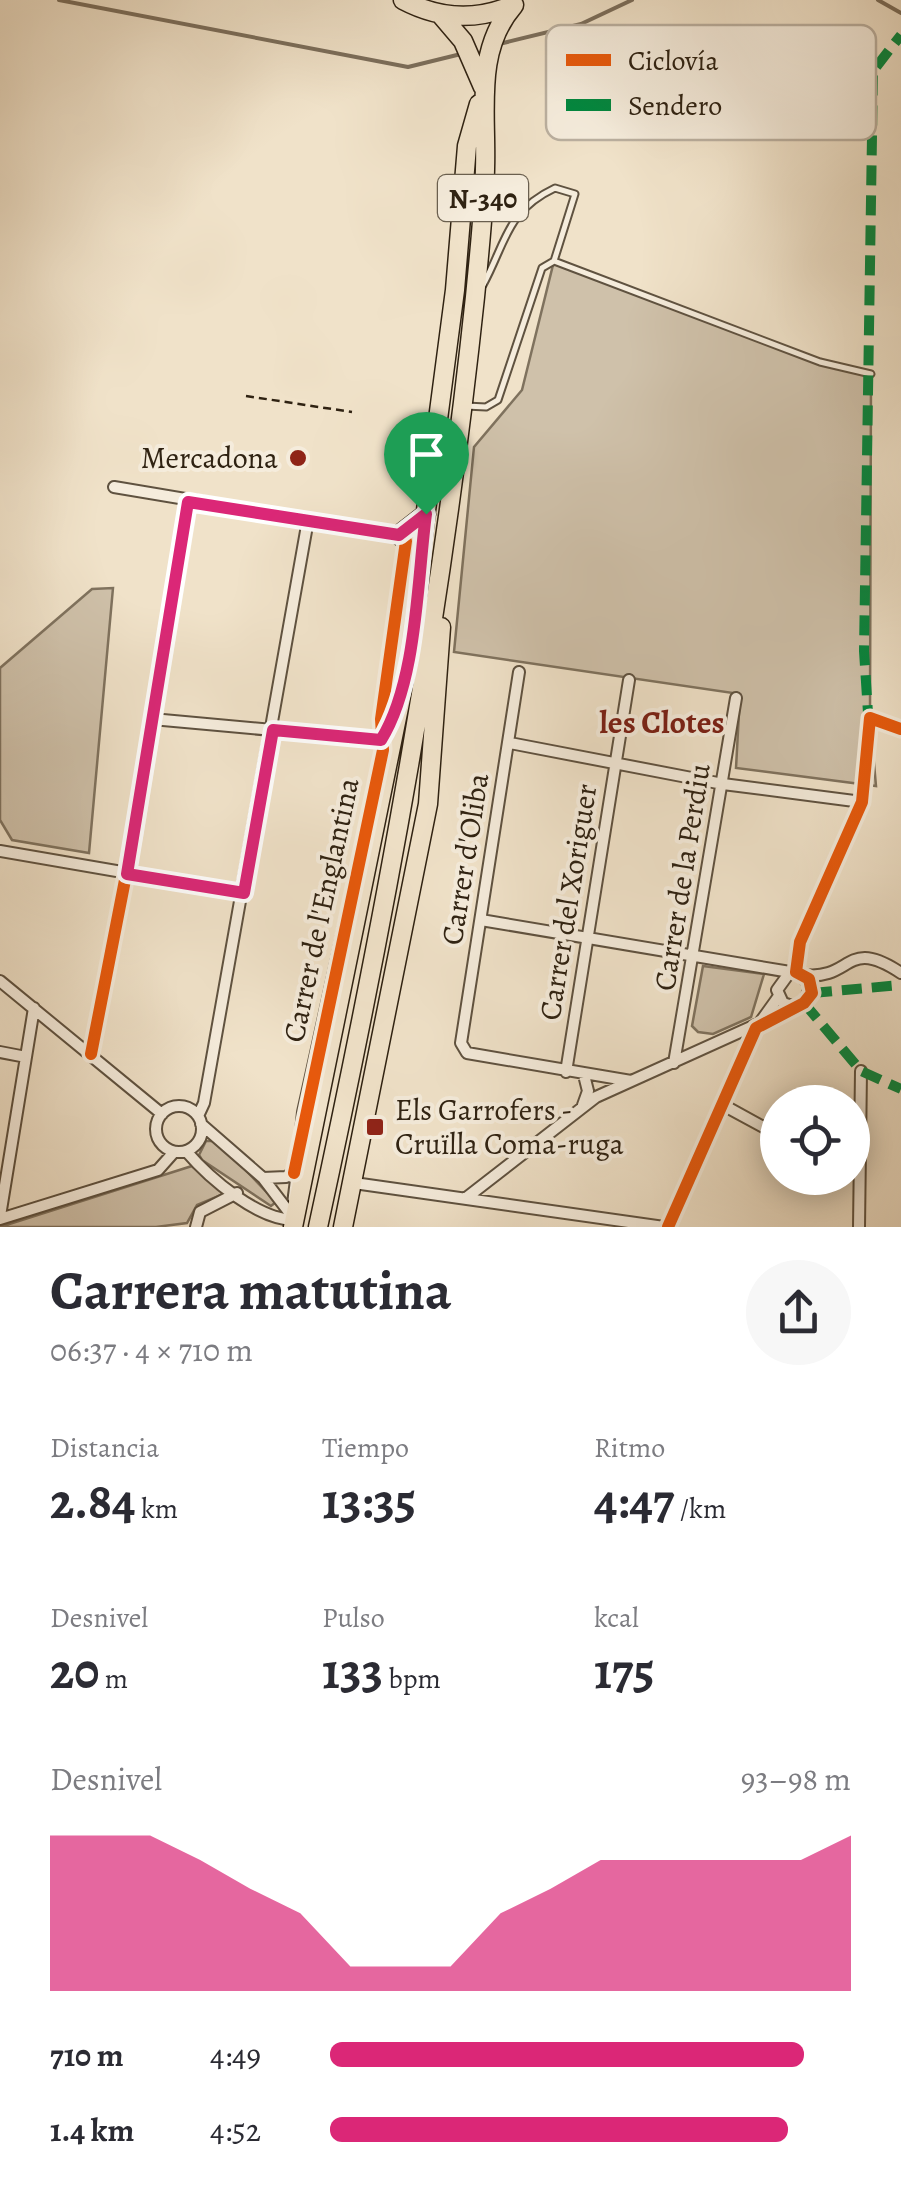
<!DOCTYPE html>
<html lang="es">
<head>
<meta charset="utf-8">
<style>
  :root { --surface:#fff; --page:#f7f7f7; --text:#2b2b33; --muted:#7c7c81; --accent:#db2777 }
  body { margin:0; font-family:Alegreya,serif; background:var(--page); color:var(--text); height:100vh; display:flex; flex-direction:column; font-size:38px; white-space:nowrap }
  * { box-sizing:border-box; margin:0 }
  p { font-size:32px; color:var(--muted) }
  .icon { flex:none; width:55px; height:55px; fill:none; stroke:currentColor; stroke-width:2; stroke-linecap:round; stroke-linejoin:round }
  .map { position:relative; height:1227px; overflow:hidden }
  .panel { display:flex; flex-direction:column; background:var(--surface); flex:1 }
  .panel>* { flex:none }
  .buttons { position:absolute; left:760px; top:1085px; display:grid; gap:20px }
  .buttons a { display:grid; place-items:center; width:110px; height:110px; border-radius:50%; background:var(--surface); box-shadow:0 5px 25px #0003; font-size:50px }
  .pin { position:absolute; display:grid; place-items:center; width:85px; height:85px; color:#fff; margin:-102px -42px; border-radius:50% 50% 50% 0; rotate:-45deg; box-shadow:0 0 10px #0007 }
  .pin .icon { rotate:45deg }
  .round { display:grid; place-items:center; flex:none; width:105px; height:105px; border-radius:52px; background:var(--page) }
  .summary { display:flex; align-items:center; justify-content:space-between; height:170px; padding:0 50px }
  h1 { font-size:55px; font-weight:700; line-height:75px }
  .stats { display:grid; grid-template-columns:repeat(3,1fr); gap:15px; height:170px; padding:10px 50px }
  .stats div { display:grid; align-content:center }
  .stats b { font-size:50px; font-weight:700 }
  .stats small { font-size:28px; font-weight:400 }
  .stats p { font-size:28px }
  .chart { height:280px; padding:20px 50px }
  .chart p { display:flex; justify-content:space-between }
  .chart svg { width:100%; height:180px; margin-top:10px; fill:var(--accent); opacity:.7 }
  ul { padding:0 50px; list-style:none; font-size:32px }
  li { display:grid; grid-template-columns:160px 120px 1fr; align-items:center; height:75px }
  li i { height:25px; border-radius:12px; background:var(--accent) }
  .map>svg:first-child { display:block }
  .green { fill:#cfc1aa; stroke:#7f725e; stroke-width:2.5 }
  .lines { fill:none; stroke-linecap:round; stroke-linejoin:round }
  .stream { stroke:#7b6e5b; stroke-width:4 }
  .lane-casing { stroke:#5f5240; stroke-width:9 }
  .street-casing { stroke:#5f5240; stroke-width:14 }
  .primary-casing { stroke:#2f2212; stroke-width:21 }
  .path { stroke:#2f2212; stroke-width:2.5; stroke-dasharray:8 5; stroke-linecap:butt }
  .lane { stroke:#f5ecdc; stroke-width:5 }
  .street { stroke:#f5ecdc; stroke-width:10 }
  .primary { stroke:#f0e2c9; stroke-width:18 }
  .quiet { stroke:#00873e; stroke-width:10; stroke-dasharray:20 10; stroke-linecap:butt }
  .cycleway-casing { stroke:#f5ecdc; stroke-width:19 }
  .cycleway { stroke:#e8590c; stroke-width:12 }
  .route-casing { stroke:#fff; stroke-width:20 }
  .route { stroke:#db2777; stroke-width:12 }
  .poi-dot { fill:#8f2418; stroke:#f5ecdc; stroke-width:4 }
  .labels { text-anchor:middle; stroke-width:8; stroke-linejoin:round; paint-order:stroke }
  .shield { fill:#f5ecdc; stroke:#6a5f4f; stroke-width:2.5 }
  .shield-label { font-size:28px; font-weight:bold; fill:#2f2212 }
  .poi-label { font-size:30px; fill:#2f2212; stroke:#f5ecdc; text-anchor:end }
  .street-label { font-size:30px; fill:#2f2212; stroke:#f5ecdc }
  .neighbourhood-label { font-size:32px; font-weight:bold; fill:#7a1f14; stroke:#f5ecdc }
  .key { fill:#f5ecdc; stroke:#baaf9f; stroke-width:2.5 }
  .key-label { font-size:28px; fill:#2f2212 }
</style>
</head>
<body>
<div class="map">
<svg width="901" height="1227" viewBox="0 0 901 1227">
  <rect width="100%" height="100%" fill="#f0e2c9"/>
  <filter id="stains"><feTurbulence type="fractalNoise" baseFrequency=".002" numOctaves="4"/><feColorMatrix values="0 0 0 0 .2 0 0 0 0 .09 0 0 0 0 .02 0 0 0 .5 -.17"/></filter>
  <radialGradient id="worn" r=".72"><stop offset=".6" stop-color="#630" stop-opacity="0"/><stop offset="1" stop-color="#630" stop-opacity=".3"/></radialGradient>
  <path class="green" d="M554,261L820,362L871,374L870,718L876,786L736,768L740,694L454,652L474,447L522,390Z
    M113,588L89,853L12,840L0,820V668L92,589Z
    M703,966L764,974L751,1017L713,1034L698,1032L692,1026Z
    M206,1141H218L276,1202L271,1206L202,1160L199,1155Z
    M192,1166L226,1193L197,1205L187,1223L156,1227H0Z"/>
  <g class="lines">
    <path class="stream" d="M59,0L408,67L461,54
      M878,0L901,13
      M499,44L581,24L632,0"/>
    <defs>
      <path id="lane" d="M483,285C506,243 506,211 555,188L575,194L554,261L820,362L871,374
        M466,406L486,407L498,400L542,268L554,261
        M291,1199L294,1176"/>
      <path id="street" d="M114,487L399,535
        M519,672L461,1043L467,1053L631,1081
        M152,719L381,740
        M510,743L723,784L862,802
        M0,851L244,893
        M481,920L790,972
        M790,972L777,990L783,1003L795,1007
        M796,972L800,942L862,802L870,718
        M805,975C853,980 845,936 901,973
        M0,981L162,1114
        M0,1052L26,1057
        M91,1054L134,834L189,501
        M674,1063L736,698
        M566,1072L629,680
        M583,1105L588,1091L584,1075
        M723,1105L778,1135
        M156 1129a23 23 0 1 1 46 0a23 23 0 1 1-46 0Z
        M198,1116L204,1103L308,520
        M201,1124L263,1178L295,1220
        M186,1151C210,1179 258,1220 295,1220
        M297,1170L303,1112L383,750L381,719L406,541
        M263,1178L286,1177L301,1168
        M354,1183L664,1227
        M466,1198L596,1097L804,1003L811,985L796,972
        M0,1216L34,1008
        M0,1219L158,1170L174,1152
        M196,1227L200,1212L237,1193
        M668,1227L756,1028L779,996
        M859,1227L861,1071"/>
      <path id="primary" d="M403,0C439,19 476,21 513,5
        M440,14L463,41L483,87
        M417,565L413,546L399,535L426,514
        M293,1227L402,693L455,290L467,146L479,104
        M318,1227C385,919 442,610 475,297C479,255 484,212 485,169C487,111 474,51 514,5
        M343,1227L428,804L441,627"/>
    </defs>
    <use href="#lane" class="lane-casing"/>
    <use href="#street" class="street-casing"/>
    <use href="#primary" class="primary-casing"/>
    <path class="path" d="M246,396L352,412"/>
    <use href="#lane" class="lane"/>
    <use href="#street" class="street"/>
    <use href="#primary" class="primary"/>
    <path class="quiet" d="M878,720L868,713L864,651L873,71L901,35
      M812,993L901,985
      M804,1003L861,1071L901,1089"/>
    <defs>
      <path id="cycleway" d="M91,1054L134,834L189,501
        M294,1173L383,750L381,719L406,541
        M668,1227L756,1028L804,1003L812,993L809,979L796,972L800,942L862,802L870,718L901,729"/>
    </defs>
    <use href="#cycleway" class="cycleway-casing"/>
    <use href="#cycleway" class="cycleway"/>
  </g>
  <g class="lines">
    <defs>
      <path id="route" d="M188,502L399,535L426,514C417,582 417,682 381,740L273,730L244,893L127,874Z"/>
    </defs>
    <use href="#route" class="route-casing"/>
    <use href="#route" class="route"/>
  </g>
  <g class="poi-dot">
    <circle cx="298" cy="458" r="10"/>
    <rect x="365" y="1117" width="20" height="20" rx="5"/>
  </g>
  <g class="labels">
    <rect class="shield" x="438" y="175" width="90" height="46" rx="8"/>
    <g class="shield-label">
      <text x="483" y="208">N-340</text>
    </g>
    <g class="poi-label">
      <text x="278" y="468">Mercadona</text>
      <text x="395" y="1120" text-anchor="start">Els Garrofers -<tspan x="395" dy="34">Cruïlla Coma-ruga</tspan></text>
    </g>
    <g class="street-label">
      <text transform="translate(465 859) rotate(-81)" y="10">Carrer d'Oliba</text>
      <text transform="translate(682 877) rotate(-81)" y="10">Carrer de la Perdiu</text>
      <text transform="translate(568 902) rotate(-81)" y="10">Carrer del Xoriguer</text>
      <text transform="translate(321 910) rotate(-78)" y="10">Carrer de l'Englantina</text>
    </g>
    <g class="neighbourhood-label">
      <text x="662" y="733">les Clotes</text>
    </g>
  </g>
  <rect x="546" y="25" width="330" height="115" rx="15" class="key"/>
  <rect x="566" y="54" width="45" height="12" fill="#e8590c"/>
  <rect x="566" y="99" width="45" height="12" fill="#00873e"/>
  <g class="key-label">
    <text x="628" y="70">Ciclovía</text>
    <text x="628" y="115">Sendero</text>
  </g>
  <rect width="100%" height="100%" filter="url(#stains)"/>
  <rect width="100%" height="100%" fill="url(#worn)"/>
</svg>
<div class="buttons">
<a><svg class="icon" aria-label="locate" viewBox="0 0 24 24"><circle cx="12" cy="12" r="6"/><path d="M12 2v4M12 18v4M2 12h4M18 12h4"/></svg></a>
</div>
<div class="pin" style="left:426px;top:514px;background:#1e9e55"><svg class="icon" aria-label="arrive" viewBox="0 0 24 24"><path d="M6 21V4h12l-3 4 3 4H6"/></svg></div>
</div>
<section class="panel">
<div class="summary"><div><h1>Carrera matutina</h1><p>06:37 · 4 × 710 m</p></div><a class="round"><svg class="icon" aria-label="share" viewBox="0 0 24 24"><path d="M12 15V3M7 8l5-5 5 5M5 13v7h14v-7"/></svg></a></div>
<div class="stats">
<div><p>Distancia</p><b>2.84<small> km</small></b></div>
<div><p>Tiempo</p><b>13:35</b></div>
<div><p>Ritmo</p><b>4:47<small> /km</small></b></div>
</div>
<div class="stats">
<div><p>Desnivel</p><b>20<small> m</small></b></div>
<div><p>Pulso</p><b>133<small> bpm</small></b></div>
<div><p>kcal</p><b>175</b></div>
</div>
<div class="chart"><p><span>Desnivel</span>93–98 m</p>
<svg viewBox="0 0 160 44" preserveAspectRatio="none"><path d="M0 44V6L10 6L20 6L30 12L40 19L50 25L60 38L70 38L80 38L90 25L100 19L110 12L120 12L130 12L140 12L150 12L160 6V44z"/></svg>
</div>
<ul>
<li><b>710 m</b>4:49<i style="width:91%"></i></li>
<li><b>1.4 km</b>4:52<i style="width:88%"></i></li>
</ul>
</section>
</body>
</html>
